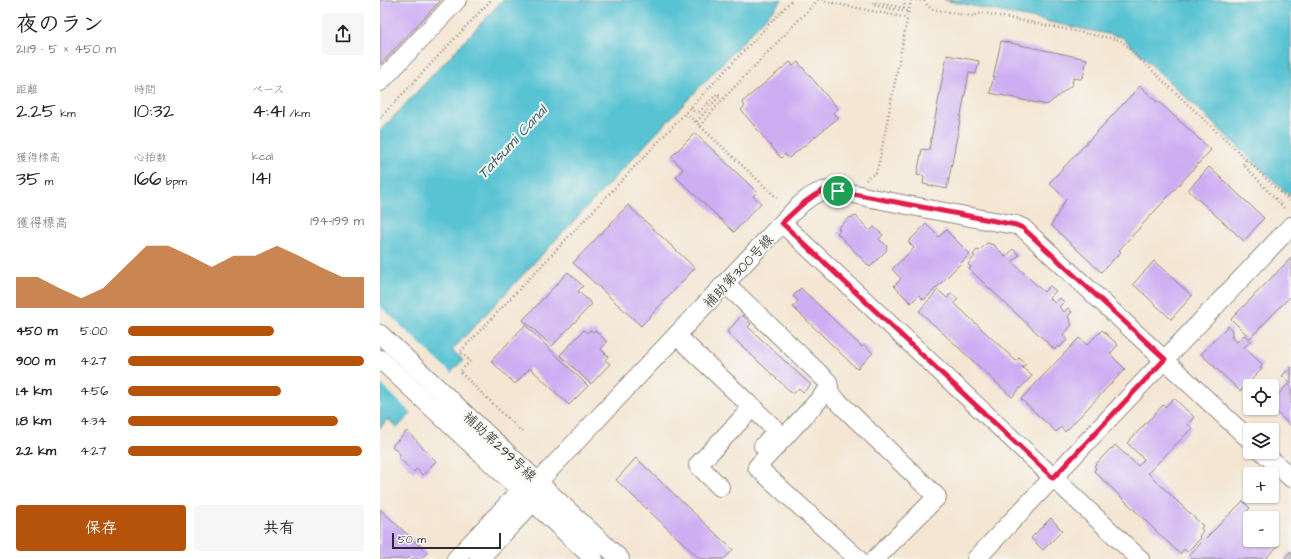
<!DOCTYPE html>
<html lang="ja">
<head>
<meta charset="utf-8">
<style>
  :root { --surface:#fff; --page:#f6f6f6; --text:#222; --muted:#767676; --accent:#b45309 }
  body { margin:0; font-family:"Architects Daughter","Klee One",sans-serif; background:var(--page); color:var(--text); height:100vh; display:flex; flex-direction:column; font-size:15px; white-space:nowrap }
  * { box-sizing:border-box; margin:0 }
  p { font-size:13px; color:var(--muted) }
  .icon { flex:none; width:22px; height:22px; fill:none; stroke:currentColor; stroke-width:2; stroke-linecap:round; stroke-linejoin:round }
  .map { position:relative; flex:1; overflow:hidden }
  .details { display:flex; flex-direction:column; background:var(--surface); width:380px }
  .details>* { flex:none }
  .tools { position:absolute; left:863px; top:379px; display:grid; gap:8px }
  .tools a { display:grid; place-items:center; width:36px; height:36px; border-radius:4px; background:var(--surface); box-shadow:0 1px 3px #0004; font-size:20px }
  .scale { position:absolute; left:12px; bottom:10px; width:109px; box-sizing:border-box; padding-left:4px; border:2px solid #2b2b2b; border-top:0; font-size:11px; line-height:14px; white-space:nowrap; color:#2b2b2b; -webkit-text-stroke:3px #f6f6f2; paint-order:stroke }
  .pin { position:absolute; display:grid; place-items:center; width:34px; height:34px; color:#fff; margin:-17px; border:2px solid #fff; border-radius:50%; box-shadow:0 1px 4px #0007 }
  .round { display:grid; place-items:center; flex:none; width:42px; height:42px; border-radius:4px; background:var(--page) }
  .overview { display:flex; align-items:center; justify-content:space-between; height:68px; padding:0 16px }
  h1 { font-size:22px; font-weight:600; line-height:30px }
  .metrics { display:grid; grid-template-columns:repeat(3,1fr); gap:6px; height:68px; padding:4px 16px }
  .metrics div { display:grid; align-content:center }
  .metrics b { font-size:20px; font-weight:600 }
  .metrics small { font-size:11px; font-weight:400 }
  .metrics p { font-size:11px }
  .chart { height:112px; padding:8px 16px }
  .chart p { display:flex; justify-content:space-between }
  .chart svg { width:100%; height:72px; margin-top:4px; fill:var(--accent); opacity:.7 }
  .primary-button { display:flex; gap:8px; margin-top:auto; padding:8px 16px }
  .primary-button a { flex:1; height:46px; border-radius:4px; background:var(--accent); color:#fff; font-size:16px; font-weight:600; line-height:46px; text-align:center }
  .primary-button a+a { background:var(--page); color:var(--text) }
  ul { padding:0 16px; list-style:none; font-size:13px }
  li { display:grid; grid-template-columns:64px 48px 1fr; align-items:center; height:30px }
  li i { height:10px; border-radius:5px; background:var(--accent) }
  main { display:flex; flex:1; min-height:0 }
  .map>svg:first-child { display:block }
  .water { fill:#58c3d3; stroke:#42777f }
  .pier { fill:#f4e6d3 }
  .building { fill:#ceaef3 }
  .lines { fill:none; stroke-linecap:round; stroke-linejoin:round }
  .minor-casing { stroke:#90887f; stroke-width:20 }
  .path { stroke:#90887f; stroke-width:2.5; stroke-dasharray:1 3; stroke-linecap:butt }
  .minor { stroke:#fff; stroke-width:18 }
  .route-casing { stroke:#fff; stroke-width:8 }
  .route { stroke:#e11d48; stroke-width:5 }
  .labels { text-anchor:middle; stroke-width:4; stroke-linejoin:round; paint-order:stroke }
  .street-label { font-size:14px; fill:#2b2b2b; stroke:#f6f6f2 }
  .water-label { font-size:15px; font-style:italic; fill:#38595d; stroke:#f6f6f2 }
</style>
</head>
<body>
<main>
<section class="details">
<div class="overview"><div><h1>夜のラン</h1><p>21:19 · 5 × 450 m</p></div><a class="round"><svg class="icon" aria-label="share" viewBox="0 0 24 24"><path d="M12 15V3M7 8l5-5 5 5M5 13v7h14v-7"/></svg></a></div>
<div class="metrics">
<div><p>距離</p><b>2.25<small> km</small></b></div>
<div><p>時間</p><b>10:32</b></div>
<div><p>ペース</p><b>4:41<small> /km</small></b></div>
</div>
<div class="metrics">
<div><p>獲得標高</p><b>35<small> m</small></b></div>
<div><p>心拍数</p><b>166<small> bpm</small></b></div>
<div><p>kcal</p><b>141</b></div>
</div>
<div class="chart"><p><span>獲得標高</span>194–199 m</p>
<svg viewBox="0 0 160 44" preserveAspectRatio="none"><path d="M0 44V25L10 25L20 32L30 38L40 32L50 19L60 6L70 6L80 12L90 19L100 12L110 12L120 6L130 12L140 19L150 25L160 25V44z"/></svg>
</div>
<ul>
<li><b>450 m</b>5:00<i style="width:62%"></i></li>
<li><b>900 m</b>4:27<i style="width:100%"></i></li>
<li><b>1.4 km</b>4:56<i style="width:65%"></i></li>
<li><b>1.8 km</b>4:34<i style="width:89%"></i></li>
<li><b>2.2 km</b>4:27<i style="width:99%"></i></li>
</ul>
<div class="primary-button"><a>保存</a><a>共有</a></div>
</section>
<div class="map">
<svg width="911" height="559" viewBox="0 0 911 559">
  <rect width="100%" height="100%" fill="#f6f6f2"/>
  <filter id="ink" filterUnits="userSpaceOnUse"><feTurbulence type="fractalNoise" baseFrequency=".025" numOctaves="2"/><feDisplacementMap in="SourceGraphic" scale="8" xChannelSelector="R" yChannelSelector="G"/><feConvolveMatrix kernelMatrix="1 2 1 2 8 2 1 2 1" color-interpolation-filters="sRGB"/></filter>
  <filter id="wash" filterUnits="userSpaceOnUse"><feTurbulence type="fractalNoise" baseFrequency=".012" numOctaves="4" result="noise"/><feDisplacementMap in="SourceGraphic" scale="16" xChannelSelector="R" yChannelSelector="G"/><feGaussianBlur stdDeviation="0.9" result="paint"/><feColorMatrix in="noise" values="0 0 0 0 0 0 0 0 0 0 0 0 0 0 0 0 0 1.4 0 .05"/><feComposite in="paint" operator="in"/></filter>
  <g filter="url(#wash)">
    <rect width="100%" height="100%" fill="#f4e6d3"/>
    <path class="water" d="M123,0H402L72,350L83,360L17,428L8,419L0,428V131Z
      M564,0H911V197L742,37Z"/>
    <path class="pier" d="M0,306L72,374L33,415L0,383Z"/>
    <g id="blocks">
      <path class="building" d="M0,0H61L0,65Z
        M621,41L707,59L703,77L700,79L693,78L692,85L667,105L610,93Z
        M567,55L599,61L596,74L589,73L567,189L543,184L544,176L537,175L542,149L549,150Z
        M410,62L413,66L418,62L458,109L453,113L458,118L409,158L405,154L401,158L361,110L365,106L362,102Z
        M760,86L777,102L778,101L831,150L739,250L741,252L721,272L671,225L686,199L669,183Z
        M315,133L377,192L373,196L381,203L354,232L296,177L303,169L291,157Z
        M829,167L884,218L864,241L808,190Z
        M248,205L315,268L261,326L193,263Z
        M476,216L490,231L494,227L503,235L499,239L507,246L506,251L490,267L457,233L460,230L458,228L469,218Z
        M546,224L559,237L566,230L590,254L544,300L539,295L531,303L514,286L521,279L512,269L534,248L528,242Z
        M607,243L614,245L626,257L633,249L639,255L632,262L664,292L670,286L676,291L669,298L675,303L680,298L684,302L679,307L684,312L688,308L692,312L688,316L692,325L683,335L687,340L680,347L678,346L675,350L589,269L591,267L588,264L595,256L593,255L597,250L599,251Z
        M911,258V296L870,338L851,319Z
        M774,261L812,296L791,319L753,284Z
        M188,272L203,286L198,291L212,304L172,346L143,320Z
        M421,288L482,347L484,345L493,353L477,369L413,307L418,301L413,296Z
        M558,290L567,298L571,293L578,299L574,303L636,361L639,358L646,364L642,367L652,376L632,397L539,311Z
        M362,315L371,324L368,327L431,385L423,392L419,388L413,394L347,332Z
        M145,325L208,386L189,405L150,368L135,384L111,361Z
        M848,326L852,331L851,332L853,335L851,337L857,342L864,335L871,341L864,347L883,365L880,368L882,369L860,391L821,354Z
        M204,330L207,333L210,330L213,332L215,330L227,342L221,349L228,356L225,360L230,364L211,384L180,355Z
        M722,330L738,345L730,354L745,369L685,432L681,427L676,432L641,399L699,338L707,345Z
        M911,367V384L902,376Z
        M908,384L911,387V426L892,408V401Z
        M794,398L814,417L808,424L812,428L768,473L823,526L821,528L823,531L819,536L821,538L807,552L804,549L800,554L714,471L716,468L714,466L731,448L732,449L735,445L758,466L764,459L747,443L783,405L785,407Z
        M27,431L56,461L43,475L36,469L34,472L18,457L21,455L12,446Z
        M256,458L353,550L344,559H320L236,480Z
        M863,501L870,508L866,512L872,518H870V540H892V537L899,545L885,559H811L812,558L809,555Z
        M0,509L47,553L41,559H30L29,557L27,559H0Z
        M671,518L682,531L663,550L651,538Z
        M911,551V559H904Z"/>
    </g>
  </g>
  <g filter="url(#ink)">
    <use href="#blocks" fill-opacity="0" stroke="#90887f" stroke-width="1"/>
    <g class="lines">
      <defs>
        <path id="minor" d="M0,82L77,0
          M402,223C414,211 426,196 443,191C452,188 480,195 491,198C539,207 587,217 636,225L643,228L870,440
          M346,284L448,382L449,387L447,391L377,467L478,559
          M0,334L240,559
          M297,336L397,431L383,446
          M0,359L214,559
          M447,391L557,497L495,559
          M883,452L911,478
          M340,487L318,465L373,407
          M76,559L141,490L158,482L402,223L760,559
          M99,559L153,502L156,491
          M596,559L911,226"/>
      </defs>
      <use href="#minor" class="minor-casing"/>
      <path class="path" d="M525,0L524,8L493,2V5L528,12
        M536,0L544,1L551,9L591,16L603,13L740,40L911,202
        M310,108L317,114L338,93L340,96L316,122
        M306,113L397,198
        M0,118L111,0
        M320,126L342,100L438,0L527,18
        M866,160L863,164L906,210
        M486,180L489,176L496,173L499,163L531,0
        M142,432L80,372L90,361L80,352L412,0"/>
      <use href="#minor" class="minor"/>
    </g>
  </g>
  <g class="lines" filter="url(#ink)">
    <defs>
      <path id="route" d="M444,190L458,191L636,225L643,228L785,359L673,478L402,223C416,210 427,198 444,190Z"/>
    </defs>
    <use href="#route" class="route-casing"/>
    <use href="#route" class="route"/>
  </g>
  <g class="labels">
    <g class="street-label">
      <text transform="translate(358 271) rotate(-47)" y="5">補助第300号線</text>
      <text transform="translate(120 446) rotate(43)" y="5">補助第299号線</text>
    </g>
    <g class="water-label">
      <text transform="translate(132 142) rotate(-47)" y="5">Tatsumi Canal</text>
    </g>
  </g>
</svg>
<div class="tools">
<a><svg class="icon" aria-label="locate" viewBox="0 0 24 24"><circle cx="12" cy="12" r="6"/><path d="M12 2v4M12 18v4M2 12h4M18 12h4"/></svg></a>
<a><svg class="icon" aria-label="layers" viewBox="0 0 24 24"><path d="M12 4l9 5-9 5-9-5zM3 14l9 5 9-5"/></svg></a>
<a>+</a>
<a>−</a>
</div>
<div class="scale">50 m</div>
<div class="pin" style="left:458px;top:191px;background:#1e9e55"><svg class="icon" aria-label="arrive" viewBox="0 0 24 24"><path d="M6 21V4h12l-3 4 3 4H6"/></svg></div>
</div>
</main>
</body>
</html>
